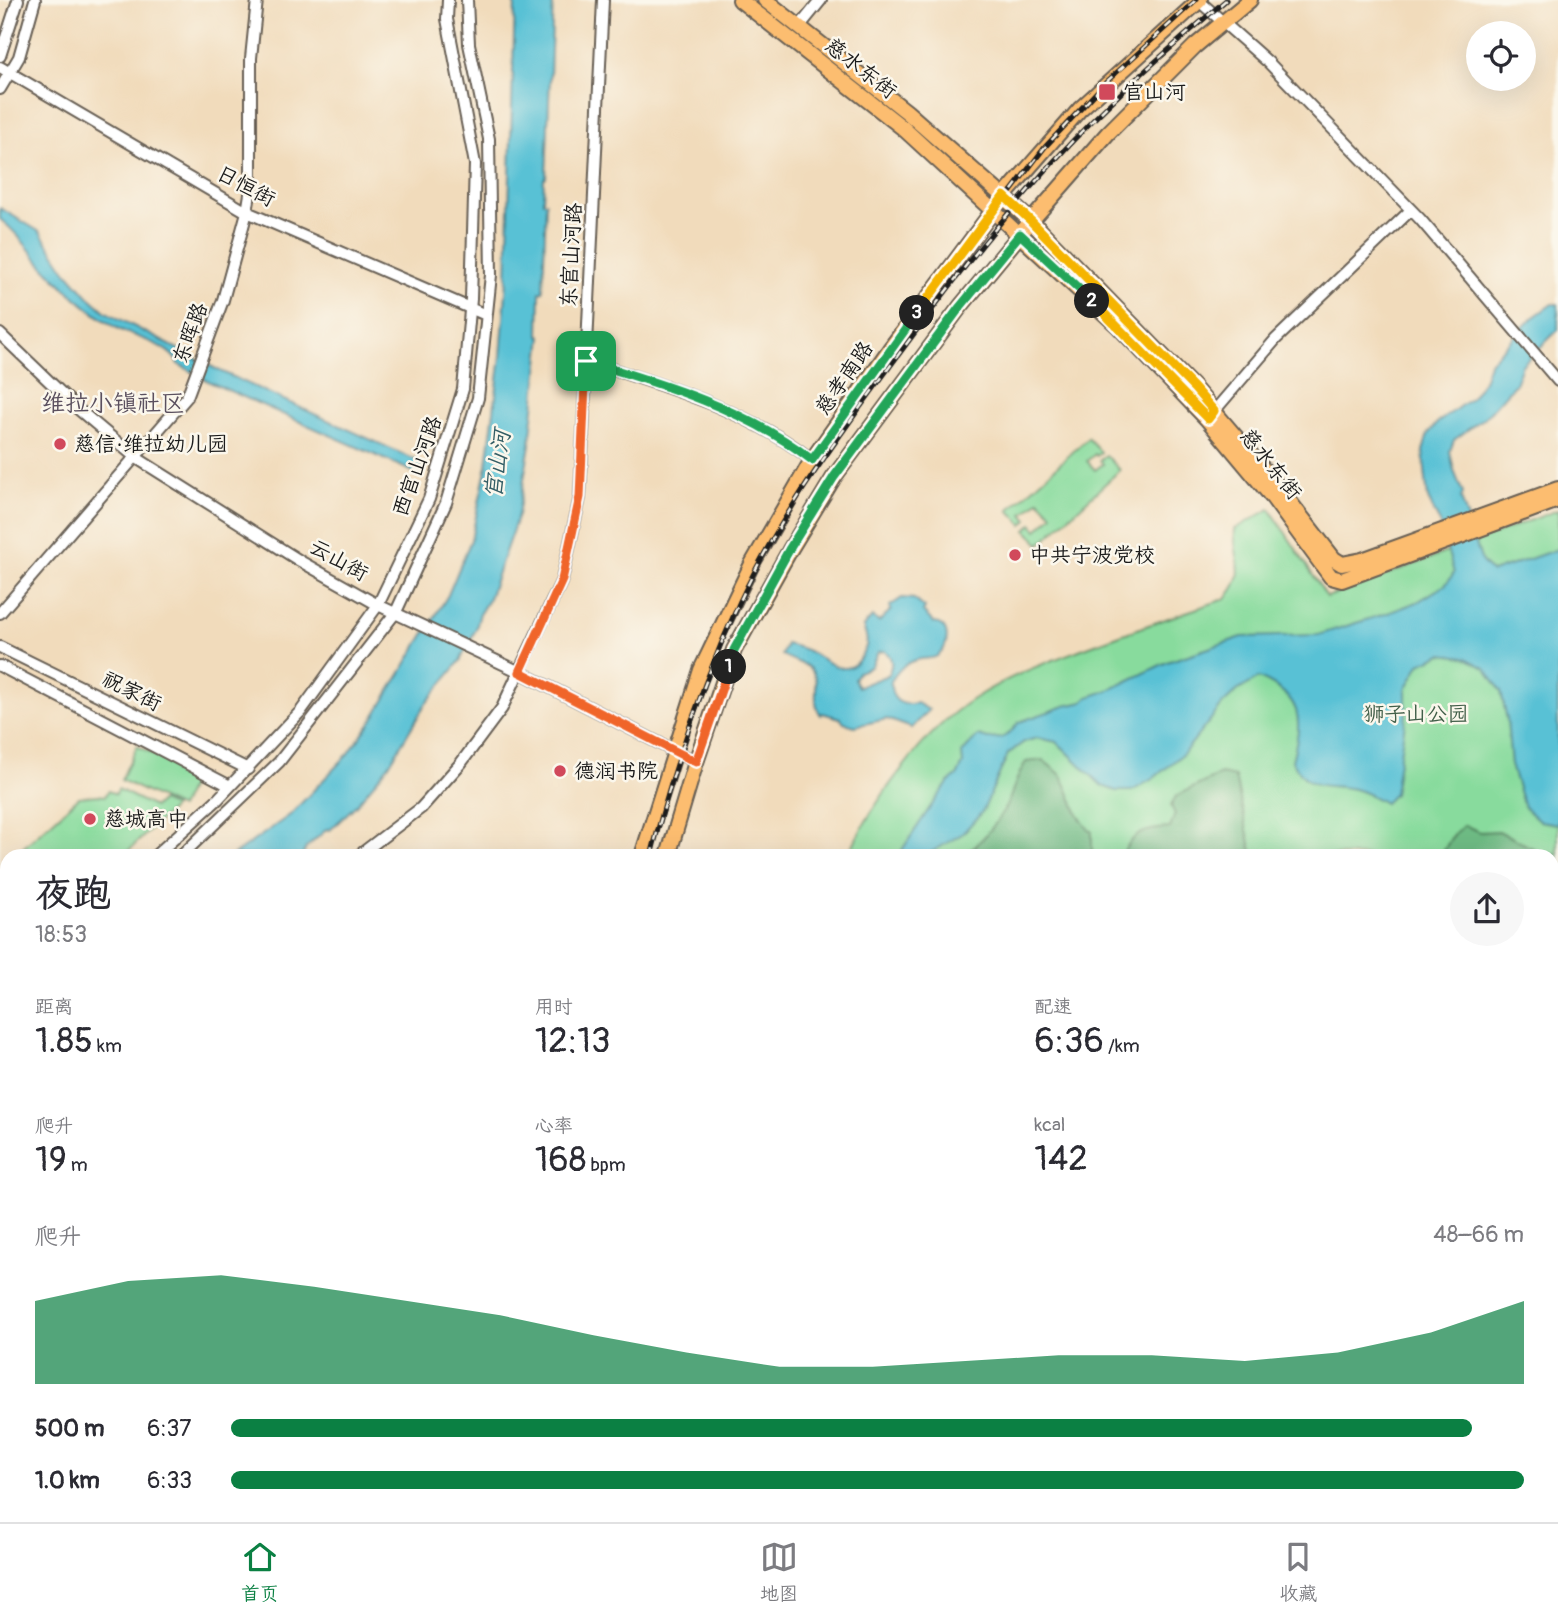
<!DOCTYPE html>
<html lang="zh">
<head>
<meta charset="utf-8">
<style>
  :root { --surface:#fff; --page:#f7f7f7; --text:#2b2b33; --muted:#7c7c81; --line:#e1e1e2; --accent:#0b8043 }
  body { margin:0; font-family:Pangolin,"LXGW WenKai TC",sans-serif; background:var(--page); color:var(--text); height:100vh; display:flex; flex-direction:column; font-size:26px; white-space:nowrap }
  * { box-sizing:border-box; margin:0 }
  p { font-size:23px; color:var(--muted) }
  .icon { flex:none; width:38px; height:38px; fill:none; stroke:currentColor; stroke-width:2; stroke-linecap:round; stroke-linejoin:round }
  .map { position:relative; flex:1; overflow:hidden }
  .drawer { position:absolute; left:0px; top:849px; width:1559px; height:674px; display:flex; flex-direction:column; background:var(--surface); border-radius:21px 21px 0 0; box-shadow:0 7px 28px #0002 }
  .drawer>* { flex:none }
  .buttons { position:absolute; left:1466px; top:21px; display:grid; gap:14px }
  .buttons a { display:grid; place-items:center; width:70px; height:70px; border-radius:50%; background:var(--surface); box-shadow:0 7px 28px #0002; font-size:35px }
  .pin { position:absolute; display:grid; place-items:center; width:60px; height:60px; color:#fff; margin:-30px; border-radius:14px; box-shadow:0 4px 10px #0006 }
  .km { position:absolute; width:35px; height:35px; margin:-18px; border-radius:50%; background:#222; color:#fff; font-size:19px; line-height:35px; text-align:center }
  .round { display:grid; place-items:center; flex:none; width:74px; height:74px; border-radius:37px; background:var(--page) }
  .head { display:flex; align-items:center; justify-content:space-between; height:119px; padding:0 35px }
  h1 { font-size:38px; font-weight:600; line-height:52px }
  .metrics { display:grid; grid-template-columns:repeat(3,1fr); gap:10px; height:119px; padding:7px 35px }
  .metrics div { display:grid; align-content:center }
  .metrics b { font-size:35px; font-weight:600 }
  .metrics small { font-size:19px; font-weight:400 }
  .metrics p { font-size:19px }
  .chart { height:196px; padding:14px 35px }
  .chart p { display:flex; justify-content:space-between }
  .chart svg { width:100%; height:126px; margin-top:7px; fill:var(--accent); opacity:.7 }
  ul { padding:0 35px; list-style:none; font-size:23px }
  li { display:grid; grid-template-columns:112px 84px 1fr; align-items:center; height:52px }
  li i { height:18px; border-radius:9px; background:var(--accent) }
  .tab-bar { display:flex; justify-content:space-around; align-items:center; height:98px; border-top:2px solid var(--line); background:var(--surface); font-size:19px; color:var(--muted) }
  .tab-bar a { display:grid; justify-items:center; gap:4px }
  .tab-bar .active { color:var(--accent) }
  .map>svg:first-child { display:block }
  .green { fill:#88db9d; stroke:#527c5c; stroke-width:2 }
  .forest { fill:#6ebb84; stroke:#456c50; stroke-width:2 }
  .water { fill:#59c1d5; stroke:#3a6e78; stroke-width:2; fill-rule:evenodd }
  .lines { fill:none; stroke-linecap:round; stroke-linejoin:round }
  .minor-casing { stroke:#675f54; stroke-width:14 }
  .major-casing { stroke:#675f54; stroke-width:18 }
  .highway-casing { stroke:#675f54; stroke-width:19 }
  .minor { stroke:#fff; stroke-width:10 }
  .major { stroke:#fcbd6f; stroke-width:14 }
  .highway { stroke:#fcbd6f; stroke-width:16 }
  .rail-casing { stroke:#1c1c1c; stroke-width:5 }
  .rail { stroke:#fbf7ec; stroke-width:2.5; stroke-dasharray:8; stroke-linecap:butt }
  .split-1-casing { stroke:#fff; stroke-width:14 }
  .split-2-casing { stroke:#fff; stroke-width:14 }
  .split-3-casing { stroke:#fff; stroke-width:14 }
  .split-4-casing { stroke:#fff; stroke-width:14 }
  .split-1 { stroke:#f0652b; stroke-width:9 }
  .split-2 { stroke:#22a559; stroke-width:9 }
  .split-3 { stroke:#f5b400; stroke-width:9 }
  .split-4 { stroke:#22a559; stroke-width:9 }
  .poi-dot { fill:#d1495b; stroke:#fbf7ec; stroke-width:2.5 }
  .labels { text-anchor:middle; stroke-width:5; stroke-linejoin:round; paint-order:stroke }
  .street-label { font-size:21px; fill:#1c1c1c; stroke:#fbf7ec }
  .poi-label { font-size:21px; fill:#1c1c1c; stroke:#fbf7ec; text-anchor:start }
  .park-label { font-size:21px; fill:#425f49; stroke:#fbf7ec }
  .water-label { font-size:23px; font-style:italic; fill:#345e66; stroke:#fbf7ec }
  .quarter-label { font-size:24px; fill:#5b505f; stroke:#fbf7ec }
</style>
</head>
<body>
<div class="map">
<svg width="1558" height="1522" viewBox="0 0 1558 1522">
  <rect width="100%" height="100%" fill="#fbf7ec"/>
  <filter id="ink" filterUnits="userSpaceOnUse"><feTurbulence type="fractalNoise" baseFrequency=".0143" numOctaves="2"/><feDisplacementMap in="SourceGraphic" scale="14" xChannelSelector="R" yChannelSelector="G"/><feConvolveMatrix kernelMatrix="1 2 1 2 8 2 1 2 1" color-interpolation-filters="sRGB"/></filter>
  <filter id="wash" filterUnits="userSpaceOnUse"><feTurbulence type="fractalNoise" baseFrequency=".00686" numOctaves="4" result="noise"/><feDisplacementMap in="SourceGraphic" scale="28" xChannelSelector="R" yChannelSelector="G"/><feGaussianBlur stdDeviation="1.57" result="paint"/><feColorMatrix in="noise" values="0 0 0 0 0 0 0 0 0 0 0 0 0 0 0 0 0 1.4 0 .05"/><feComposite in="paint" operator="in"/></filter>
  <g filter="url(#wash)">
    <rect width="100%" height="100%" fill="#f1dbbb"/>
    <path class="green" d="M1088,438L1101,452L1097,456L1095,454L1087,461L1095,470L1103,464L1100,460L1106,455L1120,470L1040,544L1026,530L1032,524L1037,530L1053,515L1039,500L1023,514L1028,520L1023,525L1009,510Z
      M1270,509L1327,597L1558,510V962L1552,856H848C871,804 925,730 973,699C1007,677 1042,664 1079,650C1128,632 1176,615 1225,599C1251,572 1232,560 1235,529Z
      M137,746L196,774L180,808L121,780Z
      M118,789L154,807L161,801L174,807L123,856H14L79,797L97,795L105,796L108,791L116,794Z"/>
    <path class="forest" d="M1043,760C1048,765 1055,769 1060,774C1072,792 1075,819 1092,832V856H963C981,842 997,825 1007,804C1014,790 1016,776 1026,762Z
      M1221,774L1235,777L1253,856H1122C1131,832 1147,829 1170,828L1175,814L1171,806L1176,796Z
      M1464,825L1480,832L1499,831L1542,853L1558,854V1359L1552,1357V856H1441L1451,838Z"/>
    <path class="water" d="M515,0H553L546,177L544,178L543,202H546L543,291L540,292L539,335L542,336L530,444L518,515L489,598L480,613L476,629L460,661L425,705L389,765L356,805L330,830L327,829L306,848L302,856H232L290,815L349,753L371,722L448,595L471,540L487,465L501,356L507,279Z
      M0,208L40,232L66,271L88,296L106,312L220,371L418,461L423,465L418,474L212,383L178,364C171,345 136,338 119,329C94,316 56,281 37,259C25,244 15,231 0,219Z
      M1552,304H1558V330L1522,365L1515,384L1486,416L1454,440L1450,451L1454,471L1463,493L1461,498L1482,562L1492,572L1558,549V824L1540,821L1524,807L1511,765L1507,720L1501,691L1485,668L1464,657L1442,654L1420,664L1406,689V716L1394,794L1385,803C1375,798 1365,791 1354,789C1324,782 1311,794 1292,761C1303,718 1303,697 1259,678L1237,691L1223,704L1183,754L1154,778L1132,791H1116L1102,786L1057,742L1037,738L1024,742L1008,754L983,811L962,834L925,856H898L931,806L949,782L957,776L963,764L962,753L978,736L988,739L1001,738L1010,733L1019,722L1065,706L1083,702L1088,697L1109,690L1167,662L1242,637L1318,635L1388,613L1417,602L1445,585L1454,573L1439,521L1428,499L1423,451L1428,434L1437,423L1470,399L1483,381L1489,363L1531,319Z
      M902,598L914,599L925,608L923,612L934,623C951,624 950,648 937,656C933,659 926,658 921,659C906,661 899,669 891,681C890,699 899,707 917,703L929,710L912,728L887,719L855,726L844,723L840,718L822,713L821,715C809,701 824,679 808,667C803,663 790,660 782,655L786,644C795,646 804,648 812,653C830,663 849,681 863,653C869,643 867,637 863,627L872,617L879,622L891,610L890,606ZM885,651C894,659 892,666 888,675L858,687L854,679L858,672L871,667L878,652Z
      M97,1516H153L147,1522H88Z
      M957,1516H1065V1522H970Z
      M1260,1516H1508L1558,1522L1348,1520L1328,1522H1233Z"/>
  </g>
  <g filter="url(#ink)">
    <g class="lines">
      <defs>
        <path id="minor" d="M1198,0L1268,62L1420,219L1558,381
          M799,27L821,0
          M0,56L18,0
          M0,67L247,212L486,315
          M0,89L19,57L35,0
          M0,334L78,409L135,457L300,561L378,605L520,672L696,762
          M586,361C663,385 748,410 812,460
          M1210,416L1276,339L1411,210
          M0,613L187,397L223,300L247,212L251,188V58L257,0
          M0,647L248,769
          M0,666L230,786
          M155,856L218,799L301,711L378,605L429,499L463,389L471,299L475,164L447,19L448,0
          M181,856L279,762L396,612L446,503L478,398L491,275L489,139L469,44L467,0
          M358,856L421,808L461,763L502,708L562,580L580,497L603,0
          M0,919L7,921
          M0,928L7,930"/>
        <path id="major" d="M740,0L903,128L1119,327L1207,419L1273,498L1331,577L1342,580L1558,500
          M765,0L907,112L1031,221L1194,388L1275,483L1334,559L1342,564L1362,560L1558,489
          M642,856L701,670L752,564L812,460L890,349L1004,196L1080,109L1200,0
          M668,856L696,762L734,650L791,548L834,477L960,307L1031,221L1108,133L1195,46L1250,0
          M531,1516L600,1522
          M657,1516L678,1522"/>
        <path id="highway" d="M0,1261L7,1262
          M0,1284H7
          M1552,1395H1558
          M1552,1415L1558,1416"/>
      </defs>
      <use href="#minor" class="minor-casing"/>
      <use href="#major" class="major-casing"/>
      <use href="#highway" class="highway-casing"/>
      <use href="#minor" class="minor"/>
      <use href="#major" class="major"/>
      <use href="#highway" class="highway"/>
      <defs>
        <path id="rail" d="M973,241L1045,147L1104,84L1196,0
          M651,856C673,769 702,683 740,601C775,526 823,458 872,391C930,311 989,232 1056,159C1108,101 1167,51 1226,0
          M584,1522L585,1516"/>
      </defs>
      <use href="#rail" class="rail-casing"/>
      <use href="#rail" class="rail"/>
    </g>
  </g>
  <g class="lines" filter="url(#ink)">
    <defs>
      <path id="split-1" d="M586,361L580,497L562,580L520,672L696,762L729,667"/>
      <path id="split-2" d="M729,667L734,650L790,548L834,477L960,307L1020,234L1092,301"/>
      <path id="split-3" d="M917,313L1004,196L1031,221L1194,388L1214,411L1208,419L1092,301"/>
      <path id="split-4" d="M586,361C663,384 748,410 812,460L917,313"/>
    </defs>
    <use href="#split-1" class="split-1-casing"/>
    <use href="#split-2" class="split-2-casing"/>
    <use href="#split-3" class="split-3-casing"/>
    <use href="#split-4" class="split-4-casing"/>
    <use href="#split-1" class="split-1"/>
    <use href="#split-2" class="split-2"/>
    <use href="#split-3" class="split-3"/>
    <use href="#split-4" class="split-4"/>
  </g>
  <g class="poi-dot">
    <rect x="1098" y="83" width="18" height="18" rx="3.5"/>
    <circle cx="60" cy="444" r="7"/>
    <circle cx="1015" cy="555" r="7"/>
    <circle cx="560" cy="771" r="7"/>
    <circle cx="90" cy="819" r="7"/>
  </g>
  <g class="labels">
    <g class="street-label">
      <text transform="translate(861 68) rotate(38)" y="7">慈水东街</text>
      <text transform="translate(246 186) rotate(28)" y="7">日恒街</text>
      <text transform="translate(571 255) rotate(-87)" y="7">东官山河路</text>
      <text transform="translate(190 333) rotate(-70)" y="7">东晖路</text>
      <text transform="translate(844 378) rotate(-55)" y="7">慈孝南路</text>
      <text transform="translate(1271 464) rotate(51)" y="7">慈水东街</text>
      <text transform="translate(417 466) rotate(-70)" y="7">西官山河路</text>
      <text transform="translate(339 560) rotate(29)" y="7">云山街</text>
      <text transform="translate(132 691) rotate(26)" y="7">祝家街</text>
    </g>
    <g class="poi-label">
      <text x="1123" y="99">官山河</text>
      <text x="74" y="451">慈信·维拉幼儿园</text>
      <text x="1029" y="562">中共宁波党校</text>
      <text x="574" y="778">德润书院</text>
      <text x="104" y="826">慈城高中</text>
    </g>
    <g class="park-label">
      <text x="1416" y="721">狮子山公园</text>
    </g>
    <g class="water-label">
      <text transform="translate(497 464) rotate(-82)" y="8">官山河</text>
    </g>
    <g class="quarter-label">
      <text x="113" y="411">维拉小镇社区</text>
    </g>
  </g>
</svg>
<div class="buttons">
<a><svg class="icon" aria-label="locate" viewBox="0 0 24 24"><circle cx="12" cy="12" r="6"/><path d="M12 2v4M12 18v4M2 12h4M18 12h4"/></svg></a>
</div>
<div class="pin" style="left:586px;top:361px;background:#1e9e55"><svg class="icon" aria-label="arrive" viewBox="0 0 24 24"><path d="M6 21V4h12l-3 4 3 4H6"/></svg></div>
<b class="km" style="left:729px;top:667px">1</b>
<b class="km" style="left:1092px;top:301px">2</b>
<b class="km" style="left:917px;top:313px">3</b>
<section class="drawer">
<div class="head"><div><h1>夜跑</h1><p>18:53</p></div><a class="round"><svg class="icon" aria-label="share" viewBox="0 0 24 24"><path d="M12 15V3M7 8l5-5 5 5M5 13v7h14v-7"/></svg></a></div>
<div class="metrics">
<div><p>距离</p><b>1.85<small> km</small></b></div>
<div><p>用时</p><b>12:13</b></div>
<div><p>配速</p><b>6:36<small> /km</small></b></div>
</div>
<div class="metrics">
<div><p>爬升</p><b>19<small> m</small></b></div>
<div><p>心率</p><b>168<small> bpm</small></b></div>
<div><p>kcal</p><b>142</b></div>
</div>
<div class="chart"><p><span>爬升</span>48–66 m</p>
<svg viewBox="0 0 160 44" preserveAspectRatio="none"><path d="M0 44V15L10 8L20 6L30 10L40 15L50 20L60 27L70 33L80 38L90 38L100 36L110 34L120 34L130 36L140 33L150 26L160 15V44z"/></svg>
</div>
<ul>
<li><b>500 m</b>6:37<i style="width:96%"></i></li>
<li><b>1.0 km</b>6:33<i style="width:100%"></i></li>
</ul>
</section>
</div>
<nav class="tab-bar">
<a class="active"><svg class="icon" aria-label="home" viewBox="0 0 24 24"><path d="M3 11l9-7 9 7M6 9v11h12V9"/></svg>首页</a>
<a><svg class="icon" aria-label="map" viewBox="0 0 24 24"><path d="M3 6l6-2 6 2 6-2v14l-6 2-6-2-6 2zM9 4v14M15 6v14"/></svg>地图</a>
<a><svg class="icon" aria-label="saved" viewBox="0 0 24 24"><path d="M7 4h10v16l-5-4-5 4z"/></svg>收藏</a>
</nav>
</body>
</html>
